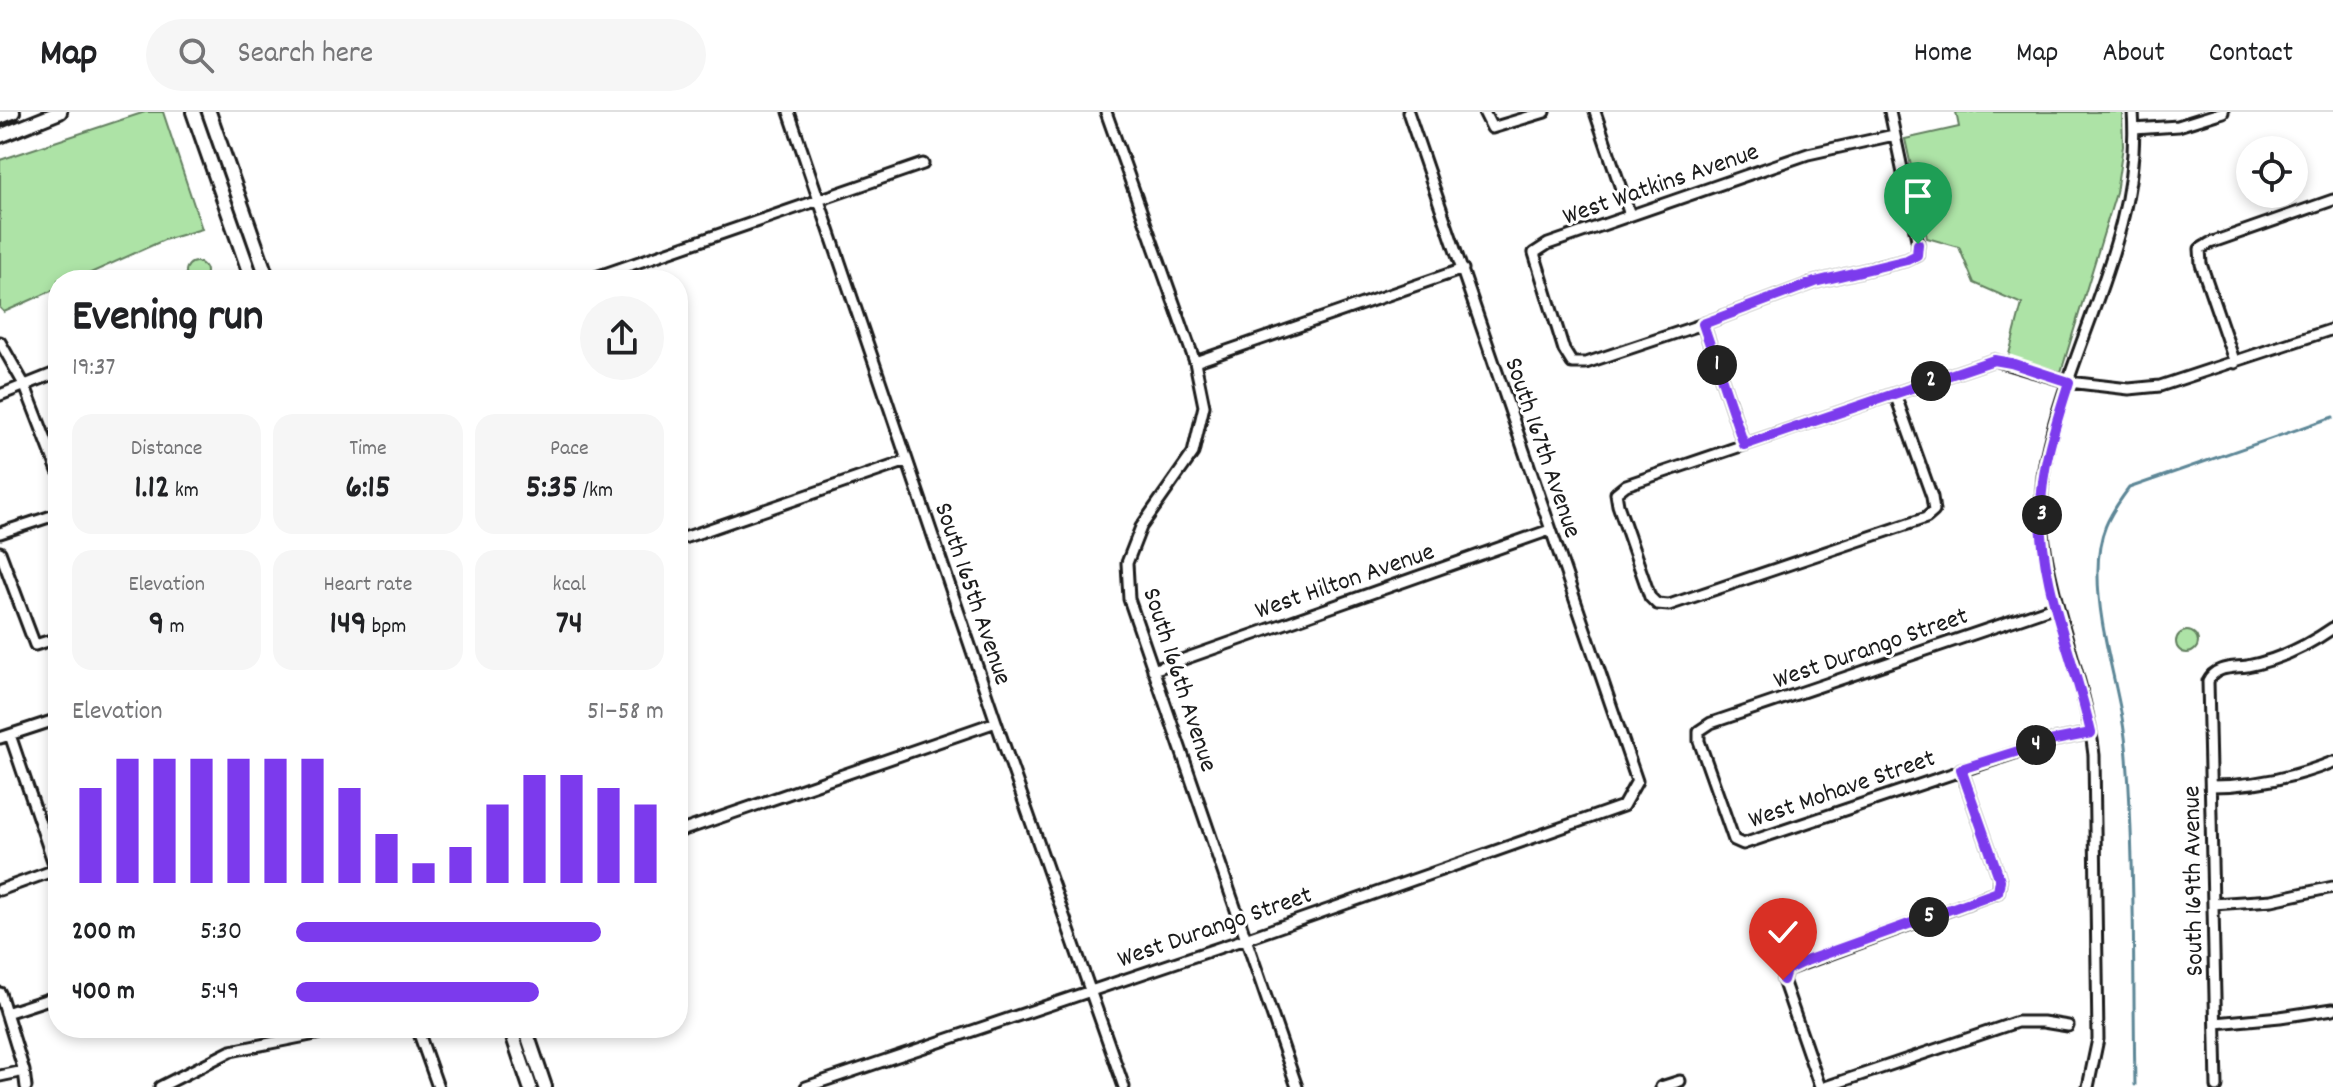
<!DOCTYPE html>
<html lang="en">
<head>
<meta charset="utf-8">
<style>
  :root { --surface:#fff; --page:#f6f6f6; --text:#202124; --muted:#757577; --line:#e0e0e0; --accent:#7c3aed }
  body { margin:0; font-family:Dekko,sans-serif; background:var(--page); color:var(--text); height:100vh; display:flex; flex-direction:column; font-size:30px; white-space:nowrap }
  * { box-sizing:border-box; margin:0 }
  p { font-size:26px; color:var(--muted) }
  .icon { flex:none; width:44px; height:44px; fill:none; stroke:currentColor; stroke-width:2; stroke-linecap:round; stroke-linejoin:round }
  .map { position:relative; flex:1; overflow:hidden }
  .drawer { position:absolute; left:48px; top:158px; width:640px; height:768px; display:flex; flex-direction:column; background:var(--surface); border-radius:32px; box-shadow:0 4px 12px #0003 }
  .drawer>* { flex:none }
  .buttons { position:absolute; left:2236px; top:24px; display:grid; gap:16px }
  .buttons a { display:grid; place-items:center; width:72px; height:72px; border-radius:50%; background:var(--surface); box-shadow:0 4px 12px #0003; font-size:40px }
  .pin { position:absolute; display:grid; place-items:center; width:68px; height:68px; color:#fff; margin:-82px -34px; border-radius:50% 50% 50% 0; rotate:-45deg; box-shadow:0 0 8px #0007 }
  .pin .icon { rotate:45deg }
  .km { position:absolute; width:40px; height:40px; margin:-20px; border-radius:50%; background:#222; color:#fff; font-size:22px; line-height:40px; text-align:center }
  .round { display:grid; place-items:center; flex:none; width:84px; height:84px; border-radius:42px; background:var(--page) }
  .overview { display:flex; align-items:center; justify-content:space-between; height:136px; padding:0 24px }
  h1 { font-size:44px; font-weight:800; line-height:60px }
  .figures { display:grid; grid-template-columns:repeat(3,1fr); gap:12px; height:136px; padding:8px 24px }
  .figures div { display:grid; align-content:center; border-radius:20px; background:var(--page); text-align:center }
  .figures b { font-size:34px; font-weight:800 }
  .figures small { font-size:22px; font-weight:400 }
  .figures p { font-size:22px }
  .chart { height:224px; padding:16px 24px }
  .chart p { display:flex; justify-content:space-between }
  .chart svg { width:100%; height:144px; margin-top:8px; stroke:var(--accent); stroke-width:6 }
  ul { padding:0 24px; list-style:none; font-size:26px }
  li { display:grid; grid-template-columns:128px 96px 1fr; align-items:center; height:60px }
  li i { height:20px; border-radius:10px; background:var(--accent) }
  header { display:flex; align-items:center; gap:48px; box-sizing:border-box; height:112px; padding:0 40px; background:var(--surface); border-bottom:2px solid var(--line) }
  header strong { font-size:38px }
  nav { display:flex; gap:44px; margin-inline-start:auto; font-size:28px }
  .search { width:560px; height:72px; background:var(--page); display:flex; align-items:center; gap:20px; box-sizing:border-box; padding:0 28px; border-radius:44px; color:var(--muted); font-size:30px }
  .map>svg:first-child { display:block }
  .green { fill:#ade3a6; stroke:#648061; stroke-width:2 }
  .lines { fill:none; stroke-linecap:round; stroke-linejoin:round }
  .stream { stroke:#5d8797; stroke-width:3 }
  .minor-casing { stroke:#1c1c1c; stroke-width:15 }
  .major-casing { stroke:#1c1c1c; stroke-width:18 }
  .minor { stroke:#fff; stroke-width:9 }
  .major { stroke:#fff; stroke-width:12 }
  .route-casing { stroke:#fff; stroke-width:16 }
  .route { stroke:#7c3aed; stroke-width:10 }
  .labels { text-anchor:middle; stroke-width:6; stroke-linejoin:round; paint-order:stroke }
  .street-label { font-size:26px; fill:#1c1c1c; stroke:#fff }
</style>
</head>
<body>
<header>
<strong>Map</strong>
<div class="search"><svg class="icon" aria-label="search" viewBox="0 0 24 24"><circle cx="10" cy="10" r="6"/><path d="M15 15l6 6"/></svg>Search here</div>
<nav><a>Home</a><a>Map</a><a>About</a><a>Contact</a></nav>
</header>
<div class="map">
<svg width="2333" height="975" viewBox="0 0 2333 975">
  <rect width="100%" height="100%" fill="#fff"/>
  <filter id="ink" filterUnits="userSpaceOnUse"><feTurbulence type="fractalNoise" baseFrequency=".0125" numOctaves="2"/><feDisplacementMap in="SourceGraphic" scale="16" xChannelSelector="R" yChannelSelector="G"/><feConvolveMatrix kernelMatrix="1 2 1 2 8 2 1 2 1" color-interpolation-filters="sRGB"/></filter>
  <g filter="url(#ink)">
    <path class="green" d="M145,0H163L202,117L164,128L75,168H58V176L4,200L0,196V48Z
      M1956,0H2122L2123,34L2116,81L2061,260L2008,246L2022,192L1974,171L1959,135L1927,126L1905,27L1959,15Z
      M186 160a10 10 0 1 1 20 0a10 10 0 1 1-20 0Z
      M2176 530a11 11 0 1 1 22 0a11 11 0 1 1-22 0Z"/>
    <g class="lines">
      <path class="stream" d="M2135,973C2133,864 2135,754 2127,645C2123,583 2097,521 2098,459C2098,422 2108,404 2129,376L2333,305"/>
      <defs>
        <path id="minor" d="M789,0L996,610L1124,975
          M1106,0L1195,250L1204,294L1193,341L1141,415L1127,451L1129,487L1297,975
          M1484,0L1492,16L1545,0
          M1595,0L1630,103
          M1890,0L1918,132L1917,143L1907,148L1815,170L1703,212L1586,251H1572L1564,238L1534,141L1548,132L1808,42L1894,23
          M2134,17L2178,14L2223,0
          M587,168L923,52
          M1703,212L1744,333
          M0,230L25,274L58,359
          M1195,250L1463,157
          M2235,251L2201,152L2200,137L2210,131L2333,88
          M1895,282L1932,385L1934,399L1926,406L1669,493L1657,492L1650,485L1618,393L1616,381L1626,373L1994,248L2069,270L2129,277L2160,274L2333,217
          M0,283L58,260
          M0,421L58,402
          M678,428L907,349
          M0,440L35,533L58,526
          M2056,494L1711,611L1699,619V629L1734,728L1743,732L2050,629L2091,621
          M1153,558L1550,418
          M10,623L56,758
          M0,626L58,607
          M2211,674C2254,674 2293,666 2333,650
          M678,720L996,610
          M0,778L58,757
          M2213,792L2272,788L2333,775
          M0,881L24,959L26,975
          M6,901L58,884
          M2216,911L2280,905L2333,897
          M417,916L438,975
          M0,964L24,959
          M160,975L231,939L346,916
          M806,975L1245,827L1623,694L1637,669L1408,0
          M1661,975L1680,969
          M1820,975L1783,868L1786,858L1998,780L2000,768L1961,657
          M1825,975L2017,910H2043L2068,914
          M2088,975L2098,927L2094,643C2083,543 2025,450 2046,346C2070,231 2142,121 2133,0
          M2217,975L2208,569C2215,554 2232,556 2247,554C2279,548 2307,534 2333,516"/>
        <path id="major" d="M193,0L252,168
          M209,0L268,168
          M0,5L13,0
          M0,24L60,0
          M510,916L530,975
          M525,916L545,975"/>
      </defs>
      <use href="#minor" class="minor-casing"/>
      <use href="#major" class="major-casing"/>
      <use href="#minor" class="minor"/>
      <use href="#major" class="major"/>
    </g>
  </g>
  <g class="lines" filter="url(#ink)">
    <defs>
      <path id="route" d="M1783,868L1786,858L1803,850L1998,780L2000,768L1961,657L2050,629L2091,621C2075,547 2039,473 2041,395C2042,352 2056,312 2069,270L2011,251L1994,248L1744,333L1703,212L1815,170L1907,148L1917,143L1918,132"/>
    </defs>
    <use href="#route" class="route-casing"/>
    <use href="#route" class="route"/>
  </g>
  <g class="labels">
    <g class="street-label">
      <text transform="translate(1660 70) rotate(-19)" y="9">West Watkins Avenue</text>
      <text transform="translate(1545 335) rotate(71)" y="9">South 167th Avenue</text>
      <text transform="translate(1344 467) rotate(-19)" y="9">West Hilton Avenue</text>
      <text transform="translate(975 481) rotate(71)" y="9">South 165th Avenue</text>
      <text transform="translate(1870 534) rotate(-19)" y="9">West Durango Street</text>
      <text transform="translate(1182 567) rotate(72)" y="9">South 166th Avenue</text>
      <text transform="translate(1841 675) rotate(-19)" y="9">West Mohave Street</text>
      <text transform="translate(2191 769) rotate(-91)" y="9">South 169th Avenue</text>
      <text transform="translate(1214 813) rotate(-19)" y="9">West Durango Street</text>
    </g>
  </g>
</svg>
<div class="buttons">
<a><svg class="icon" aria-label="locate" viewBox="0 0 24 24"><circle cx="12" cy="12" r="6"/><path d="M12 2v4M12 18v4M2 12h4M18 12h4"/></svg></a>
</div>
<div class="pin" style="left:1918px;top:132px;background:#1e9e55"><svg class="icon" aria-label="arrive" viewBox="0 0 24 24"><path d="M6 21V4h12l-3 4 3 4H6"/></svg></div>
<div class="pin" style="left:1783px;top:868px;background:#d93025"><svg class="icon" aria-label="check" viewBox="0 0 24 24"><path d="M5 12l5 5 9-10"/></svg></div>
<b class="km" style="left:1717px;top:253px">1</b>
<b class="km" style="left:1931px;top:269px">2</b>
<b class="km" style="left:2042px;top:403px">3</b>
<b class="km" style="left:2036px;top:633px">4</b>
<b class="km" style="left:1929px;top:805px">5</b>
<section class="drawer">
<div class="overview"><div><h1>Evening run</h1><p>19:37</p></div><a class="round"><svg class="icon" aria-label="share" viewBox="0 0 24 24"><path d="M12 15V3M7 8l5-5 5 5M5 13v7h14v-7"/></svg></a></div>
<div class="figures">
<div><p>Distance</p><b>1.12<small> km</small></b></div>
<div><p>Time</p><b>6:15</b></div>
<div><p>Pace</p><b>5:35<small> /km</small></b></div>
</div>
<div class="figures">
<div><p>Elevation</p><b>9<small> m</small></b></div>
<div><p>Heart rate</p><b>149<small> bpm</small></b></div>
<div><p>kcal</p><b>74</b></div>
</div>
<div class="chart"><p><span>Elevation</span>51–58 m</p>
<svg viewBox="0 0 160 44" preserveAspectRatio="none"><path d="M5 44V15M15 44V6M25 44V6M35 44V6M45 44V6M55 44V6M65 44V6M75 44V15M85 44V29M95 44V38M105 44V33M115 44V20M125 44V11M135 44V11M145 44V15M155 44V20"/></svg>
</div>
<ul>
<li><b>200 m</b>5:30<i style="width:83%"></i></li>
<li><b>400 m</b>5:49<i style="width:66%"></i></li>
</ul>
</section>
</div>
</body>
</html>
